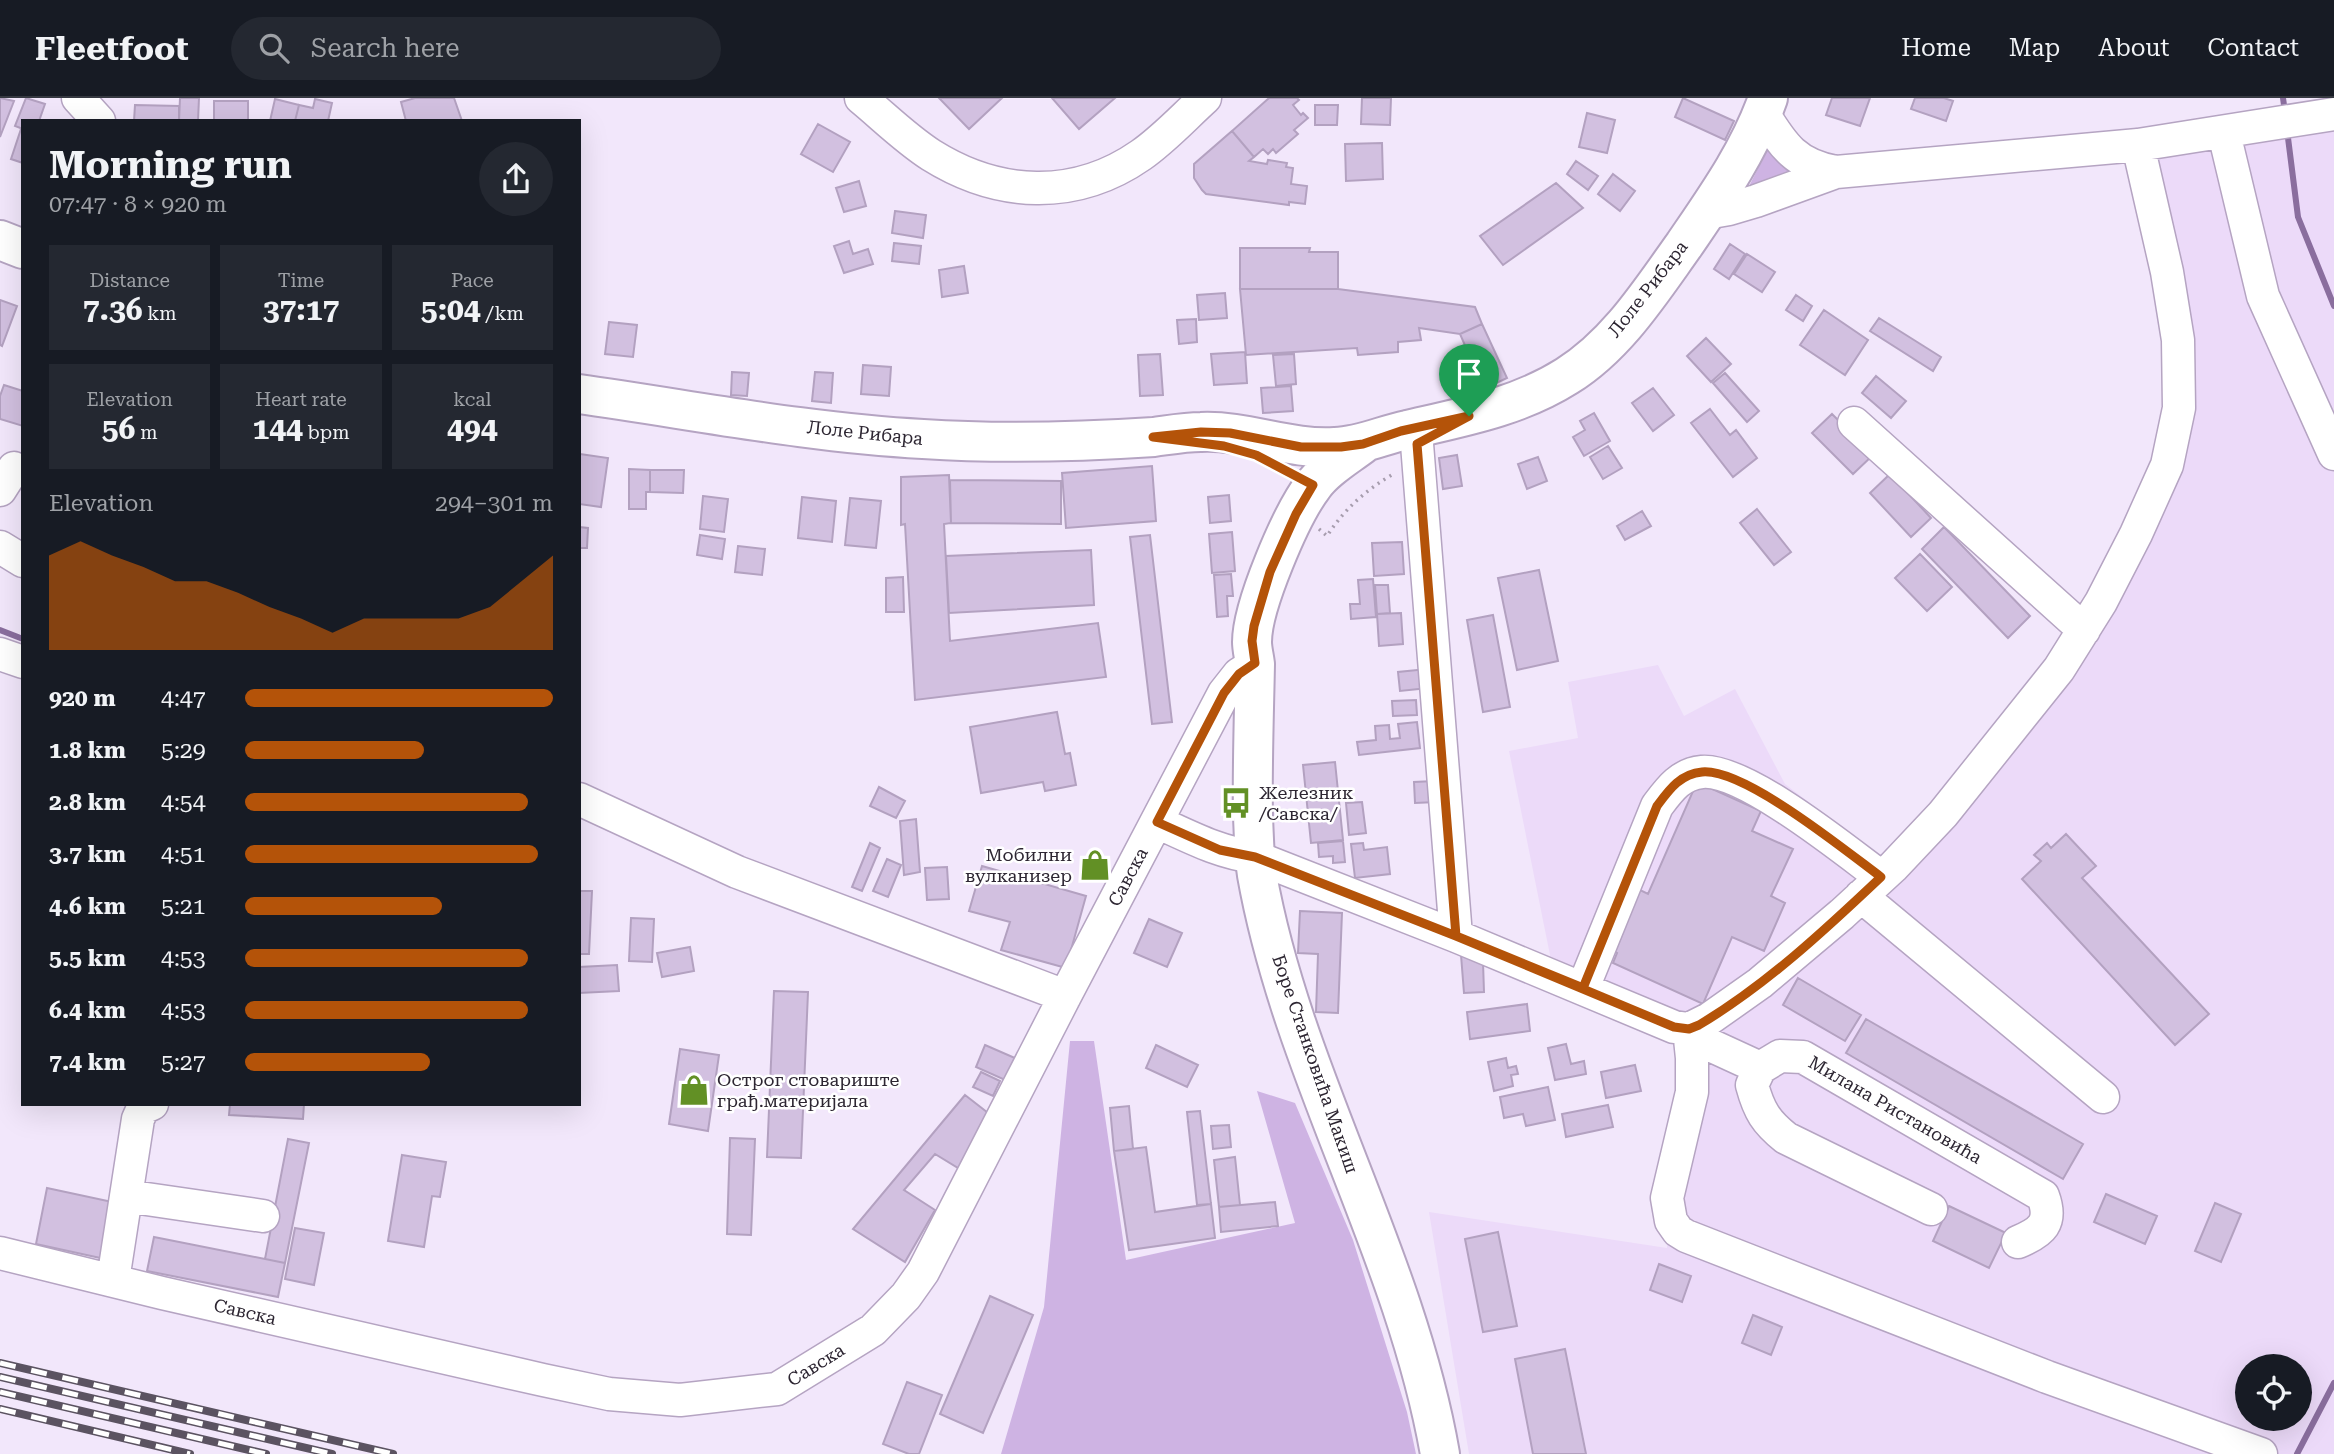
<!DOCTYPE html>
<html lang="en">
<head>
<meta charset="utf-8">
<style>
  :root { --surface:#171b24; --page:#242831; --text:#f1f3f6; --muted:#9ea1a6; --line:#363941; --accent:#b45309 }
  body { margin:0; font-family:"Roboto Serif",serif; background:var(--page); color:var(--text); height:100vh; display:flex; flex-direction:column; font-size:26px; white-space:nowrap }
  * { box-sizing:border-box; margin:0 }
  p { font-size:23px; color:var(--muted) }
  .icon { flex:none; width:38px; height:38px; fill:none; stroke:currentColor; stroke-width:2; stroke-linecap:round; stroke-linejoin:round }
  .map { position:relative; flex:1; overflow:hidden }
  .panel { position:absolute; left:21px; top:21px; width:560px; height:987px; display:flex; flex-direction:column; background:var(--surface); border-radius:0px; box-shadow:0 7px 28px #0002 }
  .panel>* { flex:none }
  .fabs { position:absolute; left:2235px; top:1256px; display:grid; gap:14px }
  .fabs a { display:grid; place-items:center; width:77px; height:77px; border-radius:50%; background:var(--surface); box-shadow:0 7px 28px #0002; font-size:35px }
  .pin { position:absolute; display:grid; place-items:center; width:60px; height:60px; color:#fff; margin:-72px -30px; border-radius:50% 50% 50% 0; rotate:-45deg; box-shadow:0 0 7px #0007 }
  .pin .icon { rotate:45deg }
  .round { display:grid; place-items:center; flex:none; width:74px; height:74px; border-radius:37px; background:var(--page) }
  .summary { display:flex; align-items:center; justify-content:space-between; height:119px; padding:0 28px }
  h1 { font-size:38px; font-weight:700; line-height:52px }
  .figures { display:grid; grid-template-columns:repeat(3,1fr); gap:10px; height:119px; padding:7px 28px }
  .figures div { display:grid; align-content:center; border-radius:0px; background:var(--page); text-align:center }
  .figures b { font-size:30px; font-weight:700 }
  .figures small { font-size:19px; font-weight:400 }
  .figures p { font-size:19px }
  .chart { height:196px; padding:14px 28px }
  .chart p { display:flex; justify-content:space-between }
  .chart svg { width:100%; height:126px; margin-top:7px; fill:var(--accent); opacity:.7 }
  ul { padding:0 28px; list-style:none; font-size:23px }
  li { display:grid; grid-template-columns:112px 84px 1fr; align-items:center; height:52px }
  li i { height:18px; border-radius:9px; background:var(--accent) }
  header { display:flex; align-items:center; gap:42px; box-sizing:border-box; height:98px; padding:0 35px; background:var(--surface); border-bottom:2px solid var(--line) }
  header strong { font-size:33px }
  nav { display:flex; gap:38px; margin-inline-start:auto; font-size:24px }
  .search { width:490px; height:63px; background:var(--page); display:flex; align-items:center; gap:18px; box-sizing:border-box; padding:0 24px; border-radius:38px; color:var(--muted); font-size:26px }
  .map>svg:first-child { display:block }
  .built { fill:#ecdaf9; fill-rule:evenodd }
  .green { fill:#ceb3e3 }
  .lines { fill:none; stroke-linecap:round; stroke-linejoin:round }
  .stream { stroke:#8a6e9e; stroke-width:6 }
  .building { fill:#d2c0e0; stroke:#b3a1c0; stroke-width:2 }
  .minor-casing { stroke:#b5a4c2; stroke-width:35 }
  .major-casing { stroke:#b5a4c2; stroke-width:42 }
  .path { stroke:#a79dae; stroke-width:3.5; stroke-dasharray:2 5; stroke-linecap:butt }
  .minor { stroke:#fff; stroke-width:32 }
  .major { stroke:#fff; stroke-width:38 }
  .rail-casing { stroke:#5b5361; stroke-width:8 }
  .rail { stroke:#fff; stroke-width:5; stroke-dasharray:16; stroke-linecap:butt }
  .route-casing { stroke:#fff; stroke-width:14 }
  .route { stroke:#b45309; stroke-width:9 }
  .labels { text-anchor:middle; stroke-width:5; stroke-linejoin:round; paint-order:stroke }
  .street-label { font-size:18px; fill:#2d2632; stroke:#fff }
  .poi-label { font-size:18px; fill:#2d2632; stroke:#fff; text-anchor:start }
</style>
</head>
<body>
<header>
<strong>Fleetfoot</strong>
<div class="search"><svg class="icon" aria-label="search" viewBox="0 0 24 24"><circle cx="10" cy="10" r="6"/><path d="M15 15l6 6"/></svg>Search here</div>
<nav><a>Home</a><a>Map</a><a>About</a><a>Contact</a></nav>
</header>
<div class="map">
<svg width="2334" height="1356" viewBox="0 0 2334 1356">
  <rect width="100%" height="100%" fill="#f2e7fb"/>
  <path class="built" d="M2326,0H2334V1356H1469L1429,1114L1667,1150V1100L1689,931L1554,877L1509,653L1578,640L1568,584L1658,567L1684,618L1735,591L1785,686L1892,768L2059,571L2179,310L2138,47L2324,16ZM2247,1269H2300V1321H2247Z"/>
  <path class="green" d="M1769,49L1794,81L1746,94Z
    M1070,943H1094L1126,1162L1295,1125L1257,993L1295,1005L1353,1142L1407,1314L1416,1356H1001L1044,1209Z"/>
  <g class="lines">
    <path class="stream" d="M2283,0L2285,14
      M2287,32L2298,119L2334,208
      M0,532L23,541
      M2297,1356L2334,1285"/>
  </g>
  <path class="building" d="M0,0L14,3L0,39Z
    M26,0L45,6L39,23H23V31L15,28Z
    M180,0H199L198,23H179Z
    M415,0H454L462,23H406L401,4Z
    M939,0H1002L969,31Z
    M1052,0H1115L1079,31Z
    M1269,0H1297L1299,2L1293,7L1301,17L1303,15L1308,20L1294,32L1298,36L1276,55L1273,51L1268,56L1263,51L1254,59L1232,33Z
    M1362,0H1391L1390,27L1361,26Z
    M1683,0L1734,23L1725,42L1675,19Z
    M1832,0H1870L1860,28L1826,17Z
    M1915,0H1944L1953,3L1946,23L1911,11Z
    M275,1L299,7L295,23H270Z
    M315,1L332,5L328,23H295L299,7L313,10Z
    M214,3H248V23H214Z
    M135,7L179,8V23H134Z
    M1315,7H1338L1337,27H1315Z
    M1587,15L1615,22L1607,55L1579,49Z
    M818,26L850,44L833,74L801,56Z
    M21,31L23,32V65L11,61Z
    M1232,33L1254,59L1249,63L1267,66L1268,62L1287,65L1286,69L1293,70L1291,86L1307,88L1305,106L1289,104V107L1206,96L1202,92L1194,80V66Z
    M1382,45L1383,81L1346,83L1345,46Z
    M1576,63L1598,78L1588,92L1567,76Z
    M1613,76L1635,93L1620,113L1598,96Z
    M859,83L866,108L844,114L836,90Z
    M1556,85L1583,110L1503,167L1480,138Z
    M895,113L926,117L923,140L892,135Z
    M849,143L853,156L868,151L873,166L844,175L834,148Z
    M894,145L921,148L919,166L892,163Z
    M1730,146L1745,156L1729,181L1714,171Z
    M1240,150H1310L1309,154H1338V191H1240Z
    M1747,156L1775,174L1762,194L1734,176Z
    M964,168L968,195L942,199L939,172Z
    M1240,191H1338L1475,209L1482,226L1460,236L1419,230L1421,242L1398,244V254L1358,257L1357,250L1246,257Z
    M1225,195L1227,220L1199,222L1197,197Z
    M1796,197L1812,208L1803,223L1786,212Z
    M0,202L17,208L2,248L0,247Z
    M1824,212L1868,242L1845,277L1800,247Z
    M1879,220L1941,259L1933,273L1870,233Z
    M1196,221L1197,244L1179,246L1177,222Z
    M609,224L637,227L633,259L605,256Z
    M1482,226L1507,280L1484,291L1460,236Z
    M1706,240L1731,266L1711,284L1687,258Z
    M1245,254L1247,285L1214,287L1211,256Z
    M1160,256L1163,297L1140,298L1138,257Z
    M1294,256L1296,286L1276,288L1273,257Z
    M863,267L891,269L889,298L861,296Z
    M732,274L749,275L747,298L731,297Z
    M815,274L833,275L831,305L812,303Z
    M1725,275L1759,313L1747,324L1713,285Z
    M1876,278L1906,303L1891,320L1862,295Z
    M4,287L23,293V328L0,321V298Z
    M1291,288L1293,313L1263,315L1261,290Z
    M1653,290L1674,317L1653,333L1632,305Z
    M1710,311L1730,337L1736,332L1757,360L1733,379L1691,325Z
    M1594,315L1610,343L1584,358L1573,339L1585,332L1580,323Z
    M1832,316L1873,357L1853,376L1812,335Z
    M1608,348L1622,370L1603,381L1590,359Z
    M580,356L608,360L601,409L579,406Z
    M1457,357L1462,388L1443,391L1439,360Z
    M1538,359L1547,383L1527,391L1518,366Z
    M1152,368L1156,423L1066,430L1062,375Z
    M629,371L650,372V394H646V411H629Z
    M650,372H684L683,395L650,394Z
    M1890,376L1931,420L1911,439L1870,395Z
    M949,377L951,425L944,426L950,543L1098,525L1106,579L915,602L905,426L901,427V379Z
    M950,382L1061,383V426L951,425Z
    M1229,397L1231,423L1210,425L1208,399Z
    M703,398L728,401L724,434L700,431Z
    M802,399L836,403L832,444L798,440Z
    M850,400L881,403L876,450L845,447Z
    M1757,411L1791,454L1774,467L1740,425Z
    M1642,413L1651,428L1625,442L1617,428Z
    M579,429L588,430L587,450H579Z
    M1944,429L2030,518L2008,540L1922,451Z
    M1232,434L1235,473L1212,475L1209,436Z
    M700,437L725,441L722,461L697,457Z
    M1150,437L1172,624L1152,626L1130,439Z
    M1402,444L1404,476L1374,478L1372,445Z
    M738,448L765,451L762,477L735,474Z
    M1091,452L1094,507L949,515L946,458Z
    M1920,456L1952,489L1927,513L1895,480Z
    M1539,472L1558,563L1517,572L1498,480Z
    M1231,476L1233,498H1227L1228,518L1217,519L1214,477Z
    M903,479L904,514H886V480Z
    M1373,481L1376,519L1351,521L1350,506H1360L1358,482Z
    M1375,487H1388L1390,515L1377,516Z
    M1401,515L1403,546L1379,548L1377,516Z
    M1493,517L1510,609L1483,614L1467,522Z
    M1427,571L1428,590L1400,593L1398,574Z
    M1416,602L1417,617L1393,618L1392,603Z
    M1057,614L1065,656L1070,655L1076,687L1045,693L1043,684L981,695L970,629Z
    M1417,624L1420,650L1359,657L1357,644L1376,642L1375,628L1389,627L1390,641L1400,640L1398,626Z
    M1335,664L1343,742L1311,745L1303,667Z
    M1434,683L1436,704L1415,705L1414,684Z
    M1697,684L1761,713L1752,733L1793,751L1771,798L1785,805L1764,853L1732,839L1703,906L1613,865L1617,855L1609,851L1636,790L1648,796Z
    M879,689L905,703L896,720L870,708Z
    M1362,704L1366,735L1349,737L1346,705Z
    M916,721L920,774L904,777L900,723Z
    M2066,736L2096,768L2082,780L2209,916L2175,947L2022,781L2041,763L2034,757L2047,745L2051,750Z
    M1343,743L1345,764L1333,765V758L1319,759L1318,745Z
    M870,745L880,750L862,793L852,789Z
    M1363,745L1364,752L1387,749L1390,776L1355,780L1351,746Z
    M887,761L901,767L888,799L873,793Z
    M982,768L1086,798L1066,870L1001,852L1010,824L969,813Z
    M947,769L949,801L927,802L925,770Z
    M579,793H592L589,856H579Z
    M1300,813L1342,815L1338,915L1316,914L1318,856L1298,855Z
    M631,820L654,821L652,864L629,863Z
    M1149,821L1182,835L1167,869L1134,855Z
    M690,849L694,873L662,879L657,855Z
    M1461,857L1483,864L1484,894L1464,895Z
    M617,867L619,893L579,895V869Z
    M1798,880L1861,917L1845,943L1783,907Z
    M774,893L808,894L801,1060L767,1059Z
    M1527,906L1530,933L1470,941L1467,914Z
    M1866,921L2083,1046L2063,1081L1846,955Z
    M1566,946L1571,966L1584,963L1586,976L1555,982L1548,950Z
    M985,947L1024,964L1014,986L976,969Z
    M1156,947L1198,967L1187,989L1146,970Z
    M680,951L719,957L708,1033L669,1026Z
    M1506,960L1508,970L1516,968L1518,976L1511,977L1513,988L1494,993L1488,964Z
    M1635,967L1641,993L1606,1000L1601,974Z
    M981,974L1000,983L993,998L973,989Z
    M1548,989L1555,1022L1526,1028L1523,1016L1504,1020L1500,999Z
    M965,997L992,1018L963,1073L935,1056L904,1092L935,1112L905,1164L853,1131Z
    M230,1006H304L303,1021L229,1017Z
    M1608,1007L1613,1029L1566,1039L1562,1016Z
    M1129,1008L1133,1051L1114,1053L1110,1010Z
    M1200,1013L1211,1106L1197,1107L1187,1014Z
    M1229,1027L1231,1049L1213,1051L1211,1028Z
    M730,1040L755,1041L751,1137L727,1136Z
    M288,1041L309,1045L285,1165L265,1161Z
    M1146,1049L1155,1114L1211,1106L1215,1140L1129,1152L1114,1053Z
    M402,1057L446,1064L440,1099L432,1098L424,1149L388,1143Z
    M1235,1059L1240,1107L1219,1109L1214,1062Z
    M47,1090L117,1105L105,1161L36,1146Z
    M2106,1096L2157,1118L2145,1146L2094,1124Z
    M1275,1104L1278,1128L1221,1134L1219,1109Z
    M2215,1105L2241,1116L2221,1164L2195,1153Z
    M1949,1108L2006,1135L1989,1170L1933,1143Z
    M295,1130L324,1135L314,1187L285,1181Z
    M1498,1134L1517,1228L1483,1234L1465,1141Z
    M154,1139L285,1165L278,1199L147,1173Z
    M1659,1166L1691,1178L1682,1204L1650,1192Z
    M990,1198L1033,1217L983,1335L940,1316Z
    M1753,1217L1782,1229L1771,1257L1742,1245Z
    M1565,1251L1586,1356H1533L1515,1261Z
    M907,1284L942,1297L919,1356H909L883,1346Z"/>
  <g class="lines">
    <defs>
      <path id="minor" d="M78,0L99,23
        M861,0C884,19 906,41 931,57C998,99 1075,103 1141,57C1164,41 1184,19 1205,0
        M1763,15C1783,48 1796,67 1836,74
        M2224,35L2263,198L2334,356
        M1706,115L1729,111L1756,103L1836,74L2138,47L2334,16
        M1854,325L2084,532
        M1417,346L1456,838
        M0,392L14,370
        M0,449L23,463
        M0,556L23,564
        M579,701L737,774L1065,898
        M1157,724C1190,739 1220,755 1255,759L1456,838L1674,929L1689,931L1710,947L1760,970L1780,958L1803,959L2043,1098C2053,1125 2042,1134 2018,1144
        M1861,798L2103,999
        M1583,890L1657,708C1669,692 1680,676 1702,674C1744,670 1846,753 1881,779
        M1689,931L1709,921L1760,885L1842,816L1893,769L1943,716L2059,571L2101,504L2136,436L2167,367L2179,310L2178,242L2167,174L2138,47
        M1689,931L1692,960V994L1667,1100L1671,1123L1678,1133L1686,1138L2047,1279L2261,1356
        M1760,970L1752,987C1759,1013 1766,1024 1786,1040L1931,1111
        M126,1098L263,1118
        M0,1155L162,1195L543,1282L609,1296L680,1302L777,1291L873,1232L906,1198L923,1174L1065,898L1224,595L1239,576L1255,566
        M113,1182L138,1021L143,1010L152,1006"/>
      <path id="major" d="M0,142L23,151
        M579,296C693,312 808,335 923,341C999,346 1077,344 1154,339C1169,337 1185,334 1201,334C1247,332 1289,352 1335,349C1361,348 1383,337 1407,332C1463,319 1518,309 1567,278C1617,247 1651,193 1684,147C1716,100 1749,54 1768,0
        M1363,346C1346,359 1325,371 1313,388C1291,417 1252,508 1252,544C1252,551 1254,558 1255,566C1254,617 1252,668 1253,719C1254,738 1254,758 1257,777C1293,978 1405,1155 1440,1356"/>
    </defs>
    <use href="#minor" class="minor-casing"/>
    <use href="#major" class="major-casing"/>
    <path class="path" d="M1319,431L1327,438C1345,410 1367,391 1395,375"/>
    <use href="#minor" class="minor"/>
    <use href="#major" class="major"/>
    <defs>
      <path id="rail" d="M0,1265L393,1356
        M0,1279L332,1356
        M0,1294L266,1356
        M0,1311L190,1356"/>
    </defs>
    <use href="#rail" class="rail-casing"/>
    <use href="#rail" class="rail"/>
  </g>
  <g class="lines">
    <defs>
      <path id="route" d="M1469,318L1401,333L1363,346L1341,349H1301L1230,335L1201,334L1153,339L1224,348L1256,357L1313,387L1296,416L1270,474L1254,528L1252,543L1255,565L1239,576L1224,595L1157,724L1220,752L1255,759L1456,838L1674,929L1689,931L1699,927C1766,887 1825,832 1881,779C1846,753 1744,670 1702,674C1680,676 1669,692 1657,708L1583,890L1456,838L1417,346L1469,318"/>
    </defs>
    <use href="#route" class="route-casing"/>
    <use href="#route" class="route"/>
  </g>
  <defs>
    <symbol id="bus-bare" viewBox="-9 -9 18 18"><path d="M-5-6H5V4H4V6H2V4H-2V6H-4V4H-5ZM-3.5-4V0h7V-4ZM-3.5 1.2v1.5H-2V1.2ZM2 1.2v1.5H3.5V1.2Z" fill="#629025" stroke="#fff" stroke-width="2.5" paint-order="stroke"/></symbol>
    <symbol id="shop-bare" viewBox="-9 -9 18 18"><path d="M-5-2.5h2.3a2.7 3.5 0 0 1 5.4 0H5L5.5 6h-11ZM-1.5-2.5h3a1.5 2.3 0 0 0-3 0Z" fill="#629025" stroke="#fff" stroke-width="2.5" paint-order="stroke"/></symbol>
  </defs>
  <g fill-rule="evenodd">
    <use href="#bus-bare" x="1214" y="683" width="44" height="44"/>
    <use href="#shop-bare" x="1073" y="745" width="44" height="44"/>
    <use href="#shop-bare" x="672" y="970" width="44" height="44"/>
  </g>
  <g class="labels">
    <g class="street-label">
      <text transform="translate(1648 191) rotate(-52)" y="6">Лоле Рибара</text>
      <text transform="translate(865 335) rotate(6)" y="6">Лоле Рибара</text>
      <text transform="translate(1128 779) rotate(-62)" y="6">Савска</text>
      <text transform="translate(1315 966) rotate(71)" y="6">Боре Станковића Макиш</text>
      <text transform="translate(1895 1012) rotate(30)" y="6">Милана Ристановића</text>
      <text transform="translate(245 1214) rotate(13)" y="6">Савска</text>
      <text transform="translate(816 1267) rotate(-32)" y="6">Савска</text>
    </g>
    <g class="poi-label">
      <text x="1259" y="701">Железник<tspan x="1259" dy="21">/Савска/</tspan></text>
      <text x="1072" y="763" text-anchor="end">Мобилни<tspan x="1072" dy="21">вулканизер</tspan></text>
      <text x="717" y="988">Острог стовариште<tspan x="717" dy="21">грађ.материјала</tspan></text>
    </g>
  </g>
</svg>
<div class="fabs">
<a><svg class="icon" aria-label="locate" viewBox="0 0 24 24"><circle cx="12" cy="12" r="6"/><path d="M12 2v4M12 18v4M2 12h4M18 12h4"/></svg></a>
</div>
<div class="pin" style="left:1469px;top:318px;background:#1e9e55"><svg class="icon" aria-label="arrive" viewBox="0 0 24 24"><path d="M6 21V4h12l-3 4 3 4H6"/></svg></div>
<section class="panel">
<div class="summary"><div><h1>Morning run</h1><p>07:47 · 8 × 920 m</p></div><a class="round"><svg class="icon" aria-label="share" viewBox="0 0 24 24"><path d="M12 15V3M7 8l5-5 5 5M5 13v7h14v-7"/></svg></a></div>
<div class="figures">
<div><p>Distance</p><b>7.36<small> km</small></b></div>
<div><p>Time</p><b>37:17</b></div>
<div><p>Pace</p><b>5:04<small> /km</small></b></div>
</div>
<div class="figures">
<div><p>Elevation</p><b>56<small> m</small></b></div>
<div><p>Heart rate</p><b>144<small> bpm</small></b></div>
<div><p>kcal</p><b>494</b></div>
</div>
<div class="chart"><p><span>Elevation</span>294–301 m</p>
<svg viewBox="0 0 160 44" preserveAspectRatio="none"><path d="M0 44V11L10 6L20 11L30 15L40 20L50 20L60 24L70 29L80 33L90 38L100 33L110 33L120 33L130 33L140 29L150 20L160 11V44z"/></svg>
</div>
<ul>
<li><b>920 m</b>4:47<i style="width:100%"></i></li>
<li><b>1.8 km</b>5:29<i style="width:58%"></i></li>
<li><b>2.8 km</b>4:54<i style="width:92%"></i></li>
<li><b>3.7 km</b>4:51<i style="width:95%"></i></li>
<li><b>4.6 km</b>5:21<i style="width:64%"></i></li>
<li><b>5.5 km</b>4:53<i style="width:92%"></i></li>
<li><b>6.4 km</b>4:53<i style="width:92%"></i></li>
<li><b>7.4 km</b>5:27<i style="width:60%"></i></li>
</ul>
</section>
</div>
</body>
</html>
